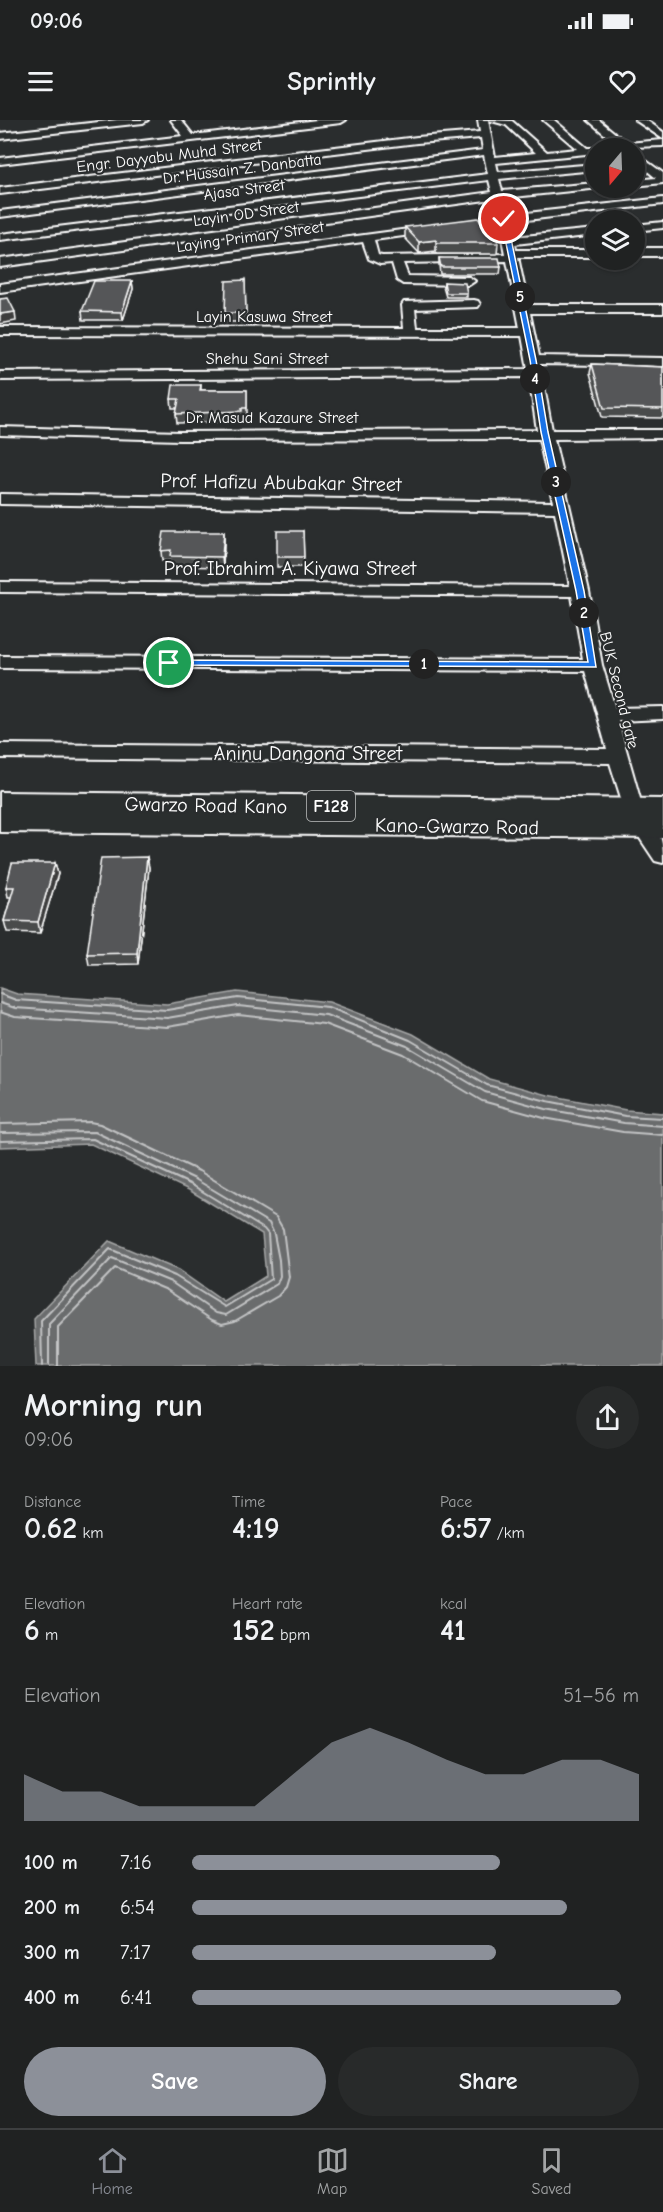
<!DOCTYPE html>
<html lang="en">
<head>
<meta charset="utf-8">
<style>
  :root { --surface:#202222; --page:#282a2a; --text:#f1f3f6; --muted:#a2a4a5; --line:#3d3f40; --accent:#8c9099 }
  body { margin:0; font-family:"Comic Neue",sans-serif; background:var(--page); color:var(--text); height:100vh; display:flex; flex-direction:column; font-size:22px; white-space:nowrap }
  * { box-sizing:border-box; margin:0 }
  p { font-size:20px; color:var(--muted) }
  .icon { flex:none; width:33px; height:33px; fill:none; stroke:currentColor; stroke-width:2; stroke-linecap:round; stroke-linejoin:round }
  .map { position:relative; height:1246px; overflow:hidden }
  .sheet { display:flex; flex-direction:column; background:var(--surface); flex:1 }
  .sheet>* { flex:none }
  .needle { width:39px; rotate:199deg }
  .buttons { position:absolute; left:585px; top:18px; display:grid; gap:12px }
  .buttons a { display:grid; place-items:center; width:60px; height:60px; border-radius:50%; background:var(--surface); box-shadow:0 2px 4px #0004,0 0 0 2px var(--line); font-size:30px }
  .pin { position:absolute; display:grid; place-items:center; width:51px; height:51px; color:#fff; margin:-26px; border:3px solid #fff; border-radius:50%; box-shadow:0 2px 6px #0007 }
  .km { position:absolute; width:30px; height:30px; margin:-15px; border-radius:50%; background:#222; color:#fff; font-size:16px; line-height:30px; text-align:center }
  .round { display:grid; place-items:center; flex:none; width:63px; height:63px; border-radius:32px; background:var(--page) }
  .headline { display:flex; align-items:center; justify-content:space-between; height:102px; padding:0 24px }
  h1 { font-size:33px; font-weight:800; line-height:45px }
  .figures { display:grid; grid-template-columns:repeat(3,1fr); gap:9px; height:102px; padding:6px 24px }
  .figures div { display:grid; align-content:center }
  .figures b { font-size:30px; font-weight:800 }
  .figures small { font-size:16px; font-weight:400 }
  .figures p { font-size:16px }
  .chart { height:168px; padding:12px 24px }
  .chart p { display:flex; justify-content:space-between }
  .chart svg { width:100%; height:108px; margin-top:6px; fill:var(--accent); opacity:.7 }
  .button { display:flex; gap:12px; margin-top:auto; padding:12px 24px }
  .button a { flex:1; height:69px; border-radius:36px; background:var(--accent); color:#fff; font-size:24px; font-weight:800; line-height:69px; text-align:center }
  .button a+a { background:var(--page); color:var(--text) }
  ul { padding:0 24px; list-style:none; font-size:20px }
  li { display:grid; grid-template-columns:96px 72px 1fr; align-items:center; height:45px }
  li i { height:15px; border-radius:8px; background:var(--accent) }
  .status { display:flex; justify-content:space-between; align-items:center; height:42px; padding:0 30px; background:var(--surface); direction:ltr }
  .status svg { height:16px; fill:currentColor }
  header { display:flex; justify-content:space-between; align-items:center; height:78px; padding:0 24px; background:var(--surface); font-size:27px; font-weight:800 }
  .tab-bar { display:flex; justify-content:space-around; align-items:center; height:84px; border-top:2px solid var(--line); background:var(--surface); font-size:16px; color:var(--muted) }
  .tab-bar a { display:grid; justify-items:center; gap:3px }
  .tab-bar .selected { color:var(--accent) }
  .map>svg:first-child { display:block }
  .water { fill:#6a6c6d; stroke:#a6a7a7; stroke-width:1.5 }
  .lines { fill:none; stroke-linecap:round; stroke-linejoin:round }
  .shore-far1 { stroke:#c3c4c5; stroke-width:1.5 }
  .shore { stroke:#c3c4c5; stroke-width:2 }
  .minor-casing { stroke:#fff; stroke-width:4 }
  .major-casing { stroke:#fff; stroke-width:4 }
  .minor { fill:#2a2d2e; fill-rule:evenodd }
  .major { fill:#2a2d2e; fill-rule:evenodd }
  .wall { fill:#494b4c; stroke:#fff; stroke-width:1.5 }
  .shaded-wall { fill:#3c3d3e; stroke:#fff; stroke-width:1.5 }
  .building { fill:#555758; stroke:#fff; stroke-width:1.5 }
  .route { fill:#1a73e8; stroke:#fff; stroke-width:1.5 }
  .labels { text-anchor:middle; stroke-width:4.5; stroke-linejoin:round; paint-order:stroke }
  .far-street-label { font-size:16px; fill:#fff; stroke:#2a2d2e }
  .shield { fill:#2a2d2e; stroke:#bfc0c0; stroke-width:1.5 }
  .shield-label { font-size:18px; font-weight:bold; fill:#fff }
  .street-label { font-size:20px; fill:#fff; stroke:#2a2d2e }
</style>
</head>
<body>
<div class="status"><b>09:06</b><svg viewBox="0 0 49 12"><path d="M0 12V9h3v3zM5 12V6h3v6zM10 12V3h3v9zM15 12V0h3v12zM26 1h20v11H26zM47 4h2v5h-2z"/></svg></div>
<header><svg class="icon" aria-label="menu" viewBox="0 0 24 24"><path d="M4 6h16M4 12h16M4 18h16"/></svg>Sprintly<svg class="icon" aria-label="heart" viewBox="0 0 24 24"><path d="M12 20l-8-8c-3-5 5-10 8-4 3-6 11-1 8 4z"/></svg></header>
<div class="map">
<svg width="663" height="1246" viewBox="0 0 663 1246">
  <rect width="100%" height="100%" fill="#2a2d2e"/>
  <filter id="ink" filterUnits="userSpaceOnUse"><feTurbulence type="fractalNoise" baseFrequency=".0167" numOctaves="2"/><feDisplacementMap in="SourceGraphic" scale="12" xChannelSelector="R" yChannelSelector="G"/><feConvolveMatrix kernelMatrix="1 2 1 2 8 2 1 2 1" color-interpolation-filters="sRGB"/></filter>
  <g filter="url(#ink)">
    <path class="water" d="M0,868L17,874L167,884L237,872L329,882L413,914L489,959L548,975L626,990L663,993V1246H36L34,1199L109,1121L178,1150L224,1182L266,1156L262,1114L189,1070L91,1024L0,1027Z"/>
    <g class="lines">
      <path class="shore-far1" d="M0,874L3,875"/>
      <path class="shore" d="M0,874L16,880L167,890L238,878L328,887L410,920L487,965L547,981L625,996L663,998
        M0,883L15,888L167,898L238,886L326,895L407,926L485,972L546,989L624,1003L663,1006
        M0,892L15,897L167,907L238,895L324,904L403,934L482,981L544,998L623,1012L663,1015
        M0,1004L90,1002L100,1004L199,1051L276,1097L283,1109L289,1157L286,1167L278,1176L235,1201L222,1204L212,1200L167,1170L115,1148L58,1207V1246
        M0,1013L95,1012L195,1059L269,1103L274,1114L279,1140L280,1156L277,1164L226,1195L216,1193L171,1162L112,1138L49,1204V1246
        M0,1021L93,1019L192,1065L264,1109L268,1114L271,1159L225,1187L175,1156L110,1129L41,1201L42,1246"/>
      <defs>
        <path id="minor" d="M117,0H148L143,3L0,19V13Z
          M171,0H181L193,15L317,0H346L341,3L0,44V38L183,16Z
          M478,0H488L495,37L536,33L506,5L488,0L512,1L547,32L577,29L543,0H554L587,28H600H596V33L496,43L498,52L596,44V50L499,59L502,71L596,63V68H600L504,78L509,95L663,78V84L510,102L513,117L596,109V115L515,124L516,130H596V137H518L528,185H663V193H530L539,236L663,238V246L540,244L552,310H663V318L554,319L589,471L602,545L615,588L663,587V599L618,601L643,689L640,694L633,696L626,694L610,643L0,638V624L607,629L585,551L0,548V536L583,539L572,476L0,472V462L570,466L555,392L0,384V374L553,382L539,319L180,320L0,315V307L180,312L537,310L529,257L0,260V252L528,249L522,216L0,215V207L404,208L402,185L404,182L474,180L478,181L480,184L478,187L415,189L417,208H520L507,141L403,143L408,156L469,157L475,161L469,165L403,164L397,160L392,143L380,144L369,139L363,122L0,172V164L498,97L493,79L0,147V139L492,72L489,60L0,120V114L488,54L484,35L0,97V91L483,30L481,18L417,23L0,74V68L417,17L480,12ZM499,103L505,134L382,136L378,135L374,120Z
          M588,0H599L627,23L663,20V26L601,28L602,26L616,24Z
          M635,0H646L663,12V19Z
          M634,32L663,53V63L634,66V60L656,58L634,40Z
          M663,102V108L634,111V105Z
          M634,128H663V136H634Z
          M643,700C663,706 663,726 663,743L655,741L633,708L636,703Z"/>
        <path id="major" d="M0,672L663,679V718L0,712V692L327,695L0,692Z"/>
      </defs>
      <use href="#minor" class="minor-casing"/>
      <use href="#major" class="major-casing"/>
      <use href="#minor" class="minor"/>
      <use href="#major" class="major"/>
    </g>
    <path class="wall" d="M405,107L498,123L497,134H436V131L419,133L405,118Z
      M439,138L501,147L500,154H440L439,145Z
      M245,160L246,202H226L225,193Z
      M132,161L133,169L123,200H83L82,191Z
      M444,162L467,173V177H446L443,167Z
      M592,244L663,247V298L602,297L590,253Z
      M201,265V270H247V297H243V301L177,303L176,294L177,288H172L171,279Z
      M303,411L304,447H277V437Z
      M224,412V423L223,447L171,446L170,441H162L161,431Z
      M147,737L149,748L138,844L89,845L87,834Z
      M55,743L58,754L40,813L7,812L4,801L11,777H8L6,767Z"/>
    <path class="shaded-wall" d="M436,120V131L419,133V122Z
      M132,161L133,169L123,200L122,192Z
      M15,192L16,201L0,204V194Z
      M224,412V423L223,447L222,437Z
      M147,737L149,748L138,844L137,833Z
      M55,743L58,754L40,813L38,802Z"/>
    <path class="building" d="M478,98L480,101H484L493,116H496L498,123H437L436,120L419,122L405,107Z
      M439,138H499L501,147H441Z
      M245,160L246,193H225L226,161Z
      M94,161H132L122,192L82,191Z
      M444,162L465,163L467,173H446Z
      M8,178L15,192L0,194V179Z
      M592,244L663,247V289L604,288Z
      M173,265H201L200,270H247V288H242V291L176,294L179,279H171Z
      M277,411H303L304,437H277Z
      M164,412H224L222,437L170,436L171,430L161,431Z
      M147,737L137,833L87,834L101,738Z
      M12,743H55L38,802L4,801L14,767H6Z"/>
  </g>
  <path class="route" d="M504,97L507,99L536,240L548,312L584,471L596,547L166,545L165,543L169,540L588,542L576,471L541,312L530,240L501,99Z"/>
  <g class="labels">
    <g class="far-street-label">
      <text transform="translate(169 35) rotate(-7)" y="6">Engr. Dayyabu Muhd Street</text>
      <text transform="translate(242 48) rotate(-7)" y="6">Dr. Hussain Z. Danbatta</text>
      <text transform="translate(244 69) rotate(-7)" y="6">Ajasa Street</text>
      <text transform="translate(246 93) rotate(-8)" y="6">Layin OD Street</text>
      <text transform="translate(250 116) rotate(-8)" y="6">Laying Primary Street</text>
      <text x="264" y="202">Layin Kasuwa Street</text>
      <text x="267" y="244">Shehu Sani Street</text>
      <text x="272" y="303">Dr. Masud Kazaure Street</text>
      <text transform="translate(620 570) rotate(76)" y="6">BUK Second gate</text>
    </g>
    <rect class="shield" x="307" y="671" width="48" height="30" rx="4.5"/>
    <g class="shield-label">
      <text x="331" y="692">F128</text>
    </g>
    <g class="street-label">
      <text transform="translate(281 362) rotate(1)" y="7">Prof. Hafizu Abubakar Street</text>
      <text x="290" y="455">Prof. Ibrahim A. Kiyawa Street</text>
      <text x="308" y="640">Aninu Dangona Street</text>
      <text transform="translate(206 685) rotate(1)" y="7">Gwarzo Road Kano</text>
      <text transform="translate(457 706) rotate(1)" y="7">Kano-Gwarzo Road</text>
    </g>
  </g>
</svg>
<div class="buttons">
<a><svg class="needle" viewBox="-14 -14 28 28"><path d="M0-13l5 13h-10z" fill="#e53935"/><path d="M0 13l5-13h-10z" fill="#a2a4a5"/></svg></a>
<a><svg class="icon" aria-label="layers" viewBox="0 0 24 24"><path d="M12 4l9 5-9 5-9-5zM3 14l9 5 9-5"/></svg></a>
</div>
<div class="pin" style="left:169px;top:543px;background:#1e9e55"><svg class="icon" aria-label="arrive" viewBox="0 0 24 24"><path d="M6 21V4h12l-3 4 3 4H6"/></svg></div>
<div class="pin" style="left:504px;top:99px;background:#d93025"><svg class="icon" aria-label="check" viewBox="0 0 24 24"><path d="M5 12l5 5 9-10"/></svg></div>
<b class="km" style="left:424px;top:544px">1</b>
<b class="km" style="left:584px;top:493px">2</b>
<b class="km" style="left:556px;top:362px">3</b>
<b class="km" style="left:535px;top:259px">4</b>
<b class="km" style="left:520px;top:177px">5</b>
</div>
<section class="sheet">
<div class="headline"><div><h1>Morning run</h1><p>09:06</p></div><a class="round"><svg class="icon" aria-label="share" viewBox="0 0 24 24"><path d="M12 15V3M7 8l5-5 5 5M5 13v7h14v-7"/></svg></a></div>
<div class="figures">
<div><p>Distance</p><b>0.62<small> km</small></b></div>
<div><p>Time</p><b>4:19</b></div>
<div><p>Pace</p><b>6:57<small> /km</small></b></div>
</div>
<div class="figures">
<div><p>Elevation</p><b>6<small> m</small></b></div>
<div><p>Heart rate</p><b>152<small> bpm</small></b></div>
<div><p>kcal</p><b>41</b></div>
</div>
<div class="chart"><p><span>Elevation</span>51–56 m</p>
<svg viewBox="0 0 160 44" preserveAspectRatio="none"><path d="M0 44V25L10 32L20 32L30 38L40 38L50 38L60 38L70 25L80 12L90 6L100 12L110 19L120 25L130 25L140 19L150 19L160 25V44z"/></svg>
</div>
<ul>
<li><b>100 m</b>7:16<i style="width:69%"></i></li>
<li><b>200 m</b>6:54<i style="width:84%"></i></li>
<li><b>300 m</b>7:17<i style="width:68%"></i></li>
<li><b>400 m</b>6:41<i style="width:96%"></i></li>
</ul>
<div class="button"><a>Save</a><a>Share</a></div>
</section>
<nav class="tab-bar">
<a class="selected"><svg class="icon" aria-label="home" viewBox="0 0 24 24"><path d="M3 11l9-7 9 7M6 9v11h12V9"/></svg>Home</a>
<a><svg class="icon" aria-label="map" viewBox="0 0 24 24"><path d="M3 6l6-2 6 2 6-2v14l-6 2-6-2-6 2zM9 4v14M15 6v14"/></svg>Map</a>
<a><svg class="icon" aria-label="saved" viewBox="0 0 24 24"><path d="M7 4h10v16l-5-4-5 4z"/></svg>Saved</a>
</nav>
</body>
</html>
